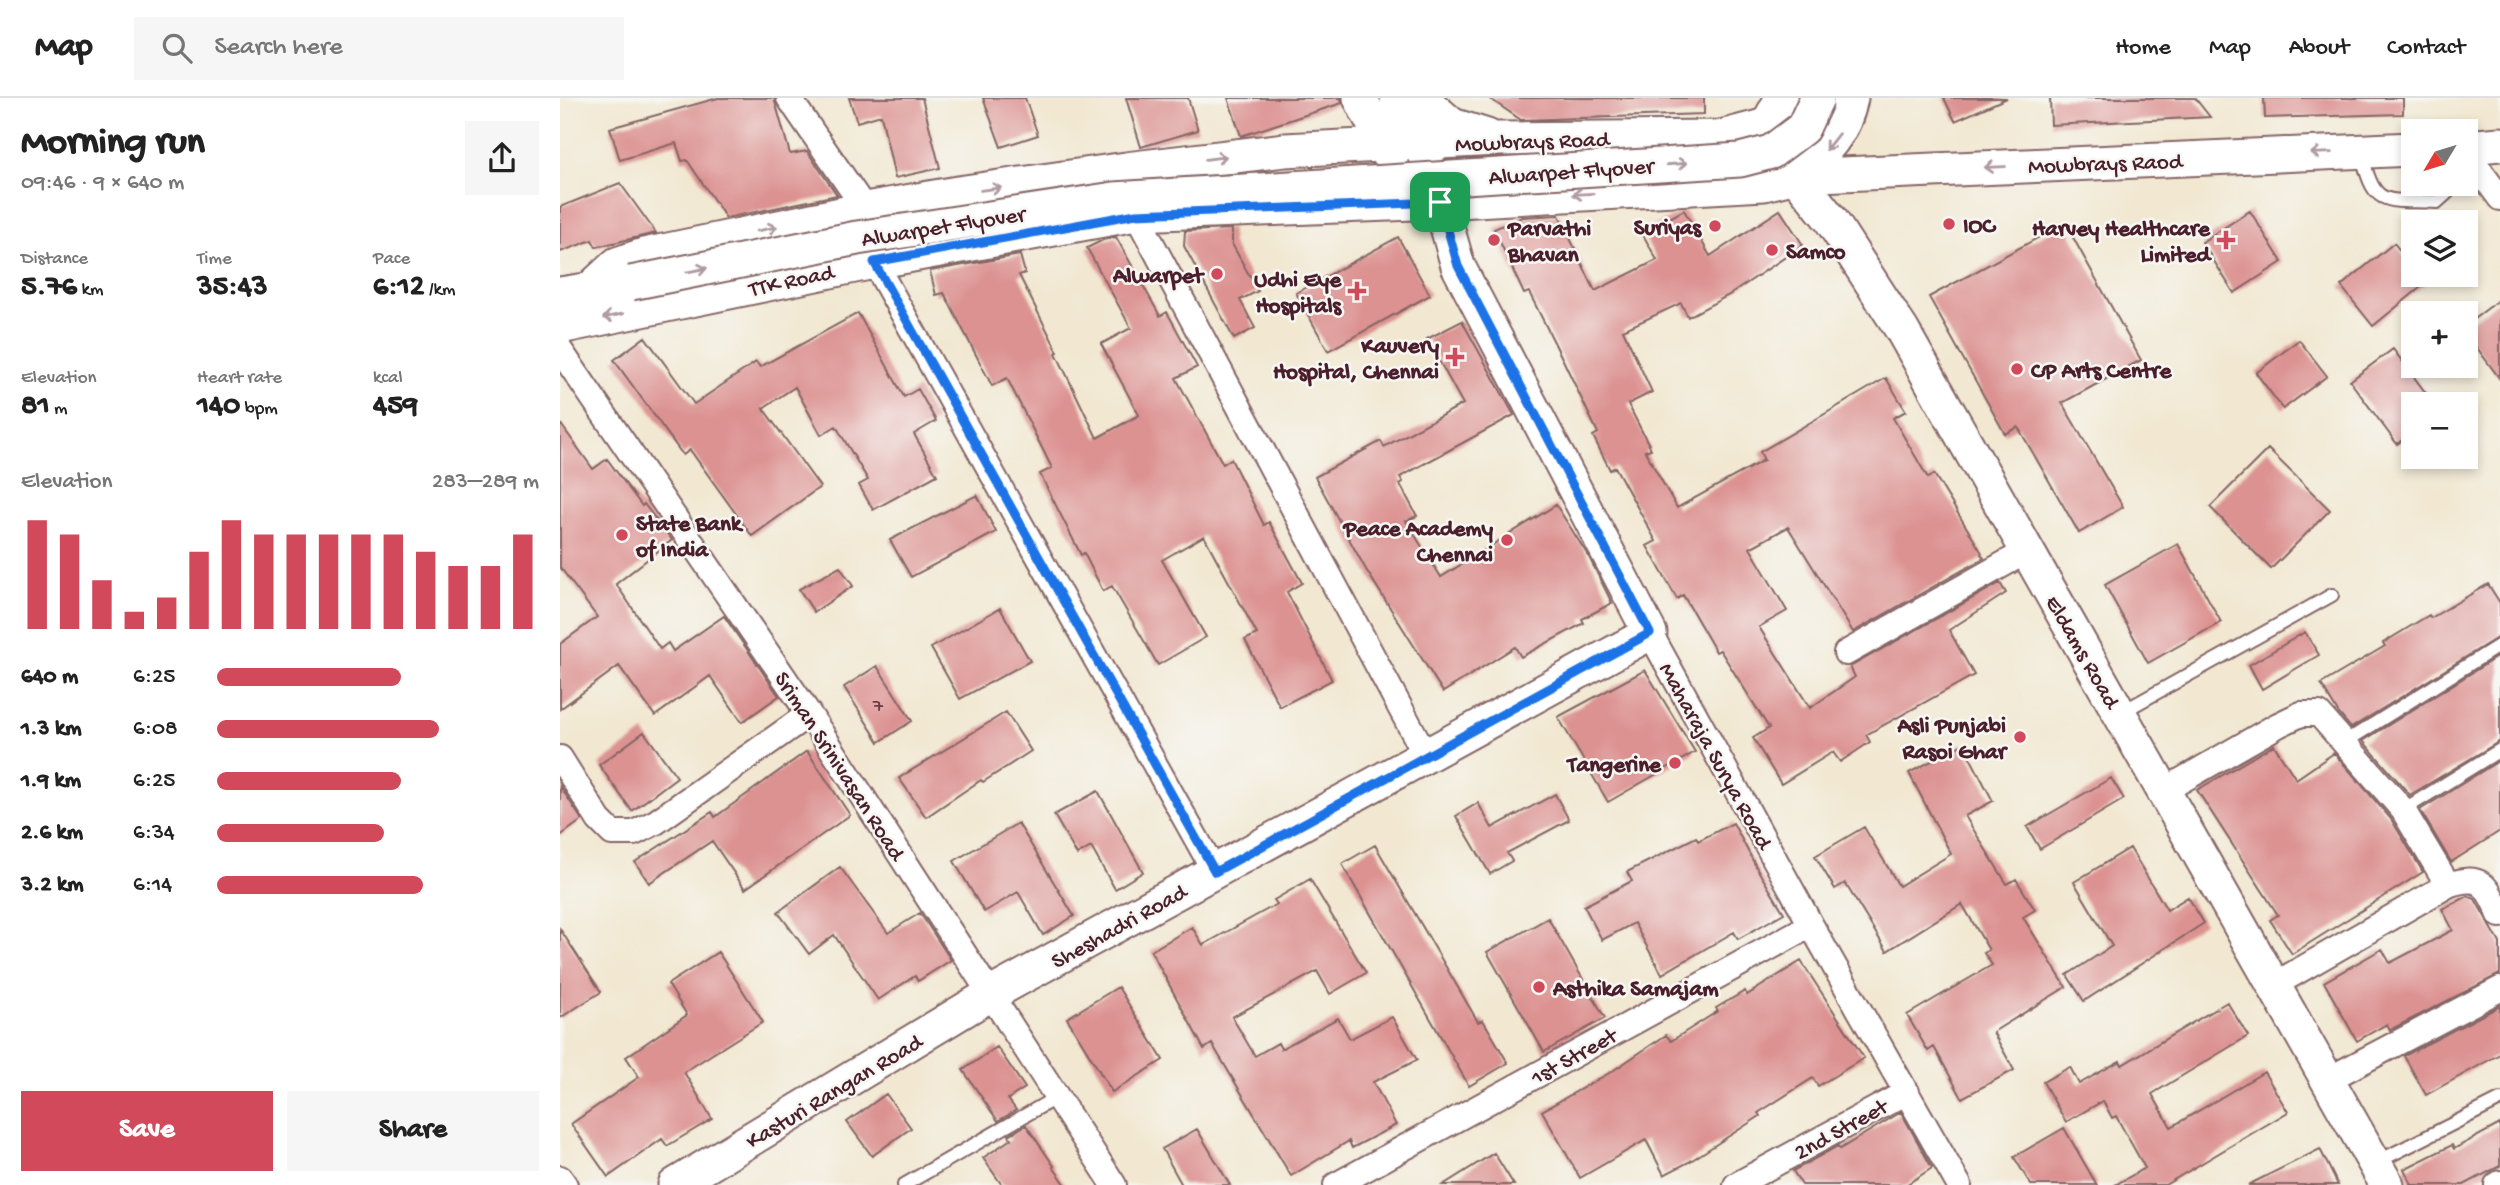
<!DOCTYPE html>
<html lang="en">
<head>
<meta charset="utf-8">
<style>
  :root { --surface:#fff; --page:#f6f6f6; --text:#222; --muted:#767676; --line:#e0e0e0; --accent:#d1495b }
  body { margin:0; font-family:"Gochi Hand",sans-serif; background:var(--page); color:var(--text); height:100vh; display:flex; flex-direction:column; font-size:26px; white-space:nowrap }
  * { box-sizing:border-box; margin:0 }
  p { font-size:23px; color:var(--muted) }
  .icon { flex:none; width:38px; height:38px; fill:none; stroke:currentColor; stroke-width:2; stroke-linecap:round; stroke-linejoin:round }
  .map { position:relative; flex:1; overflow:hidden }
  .panel { display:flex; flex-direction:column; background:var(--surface); width:560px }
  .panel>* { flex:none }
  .needle { width:46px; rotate:232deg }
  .tools { position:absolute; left:1841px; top:21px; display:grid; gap:14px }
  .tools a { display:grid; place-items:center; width:77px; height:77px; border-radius:0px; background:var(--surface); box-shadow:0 4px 10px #0003; font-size:35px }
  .pin { position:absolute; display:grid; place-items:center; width:60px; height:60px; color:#fff; margin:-30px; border-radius:14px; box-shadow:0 4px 10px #0006 }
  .round { display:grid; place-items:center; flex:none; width:74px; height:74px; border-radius:0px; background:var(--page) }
  .head { display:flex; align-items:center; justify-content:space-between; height:119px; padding:0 21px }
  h1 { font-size:38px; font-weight:700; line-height:52px }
  .stats { display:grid; grid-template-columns:repeat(3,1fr); gap:10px; height:119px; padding:7px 21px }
  .stats div { display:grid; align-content:center }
  .stats b { font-size:30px; font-weight:700 }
  .stats small { font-size:19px; font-weight:400 }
  .stats p { font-size:19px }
  .chart { height:196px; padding:14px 21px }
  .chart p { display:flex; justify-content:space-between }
  .chart svg { width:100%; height:126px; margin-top:7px; stroke:var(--accent); stroke-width:6 }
  .action { display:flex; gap:14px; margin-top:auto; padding:14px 21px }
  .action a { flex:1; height:80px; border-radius:0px; background:var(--accent); color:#fff; font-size:28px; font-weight:700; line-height:80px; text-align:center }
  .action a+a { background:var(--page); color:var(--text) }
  ul { padding:0 21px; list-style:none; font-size:23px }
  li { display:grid; grid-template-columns:112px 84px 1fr; align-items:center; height:52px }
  li i { height:18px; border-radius:9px; background:var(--accent) }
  header { display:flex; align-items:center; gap:42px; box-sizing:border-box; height:98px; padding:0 35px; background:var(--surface); border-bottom:2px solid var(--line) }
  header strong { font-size:33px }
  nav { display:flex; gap:38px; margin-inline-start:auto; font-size:24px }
  .search { width:490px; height:63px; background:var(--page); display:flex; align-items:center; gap:18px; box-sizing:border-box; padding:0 24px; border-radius:0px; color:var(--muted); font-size:26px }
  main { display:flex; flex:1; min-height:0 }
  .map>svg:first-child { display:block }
  .building { fill:#dc9291 }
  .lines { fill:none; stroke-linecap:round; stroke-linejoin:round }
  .lane-casing { stroke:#856565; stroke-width:16 }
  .street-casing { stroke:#856565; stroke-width:28 }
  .secondary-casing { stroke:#856565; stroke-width:37 }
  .lane { stroke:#fff; stroke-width:12 }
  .street { stroke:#fff; stroke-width:24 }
  .secondary { stroke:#fff; stroke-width:33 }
  .secondary-bridge-casing { stroke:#856565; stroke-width:37; stroke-linecap:butt }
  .secondary-bridge { stroke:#fff; stroke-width:33 }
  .oneway { stroke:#ae9aa0 }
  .route-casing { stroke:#fff; stroke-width:14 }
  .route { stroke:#1a73e8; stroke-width:9 }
  .poi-dot { fill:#d1495b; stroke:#f6f6f2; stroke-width:2.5 }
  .labels { text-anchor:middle; stroke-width:5; stroke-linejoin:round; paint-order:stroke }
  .number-label { font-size:19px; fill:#6e3c44 }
  .street-label { font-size:23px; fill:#4a1f2b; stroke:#f6f6f2 }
  .poi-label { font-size:23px; font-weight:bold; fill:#4a1f2b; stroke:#f6f6f2; text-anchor:end }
</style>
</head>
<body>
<header>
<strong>Map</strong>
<div class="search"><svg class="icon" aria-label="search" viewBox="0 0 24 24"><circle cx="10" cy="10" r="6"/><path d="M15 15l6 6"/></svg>Search here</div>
<nav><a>Home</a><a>Map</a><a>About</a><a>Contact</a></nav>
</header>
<main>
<section class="panel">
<div class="head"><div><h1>Morning run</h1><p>09:46 · 9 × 640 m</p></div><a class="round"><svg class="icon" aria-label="share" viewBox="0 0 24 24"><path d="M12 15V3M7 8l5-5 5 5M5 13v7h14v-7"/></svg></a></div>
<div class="stats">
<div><p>Distance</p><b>5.76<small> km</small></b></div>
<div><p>Time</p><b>35:43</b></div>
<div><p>Pace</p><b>6:12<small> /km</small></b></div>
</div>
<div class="stats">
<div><p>Elevation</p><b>81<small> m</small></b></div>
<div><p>Heart rate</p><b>140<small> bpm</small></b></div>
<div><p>kcal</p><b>459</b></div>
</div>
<div class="chart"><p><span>Elevation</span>283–289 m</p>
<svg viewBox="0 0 160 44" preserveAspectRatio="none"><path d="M5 44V6M15 44V11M25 44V27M35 44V38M45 44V33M55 44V17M65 44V6M75 44V11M85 44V11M95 44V11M105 44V11M115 44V11M125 44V17M135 44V22M145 44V22M155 44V11"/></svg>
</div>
<ul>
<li><b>640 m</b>6:25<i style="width:57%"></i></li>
<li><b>1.3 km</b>6:08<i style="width:69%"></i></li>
<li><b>1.9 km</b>6:25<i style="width:57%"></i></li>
<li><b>2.6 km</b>6:34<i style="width:52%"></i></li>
<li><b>3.2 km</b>6:14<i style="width:64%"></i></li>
</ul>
<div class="action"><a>Save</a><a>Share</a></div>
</section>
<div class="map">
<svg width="1940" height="1087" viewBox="0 0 1940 1087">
  <rect width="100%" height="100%" fill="#f6f6f2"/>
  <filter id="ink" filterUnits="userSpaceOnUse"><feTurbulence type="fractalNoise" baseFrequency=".0143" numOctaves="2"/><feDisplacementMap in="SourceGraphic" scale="14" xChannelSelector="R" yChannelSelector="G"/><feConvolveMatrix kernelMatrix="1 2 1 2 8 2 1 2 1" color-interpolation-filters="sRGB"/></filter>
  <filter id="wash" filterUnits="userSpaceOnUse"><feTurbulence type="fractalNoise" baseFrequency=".00686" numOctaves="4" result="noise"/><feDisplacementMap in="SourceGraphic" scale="28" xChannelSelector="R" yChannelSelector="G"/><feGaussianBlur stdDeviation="1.57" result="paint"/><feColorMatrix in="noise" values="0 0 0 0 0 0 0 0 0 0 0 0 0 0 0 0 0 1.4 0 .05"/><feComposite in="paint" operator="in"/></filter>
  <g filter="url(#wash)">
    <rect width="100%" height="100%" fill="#f2e8d2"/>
    <g id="blocks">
      <path class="building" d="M158,0H214L230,56L247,53L277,97L166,120L127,62L122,63L116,45L60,62L50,30Z
        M289,0H362L380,70L335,80L321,17L297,24Z
        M423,0H465L478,37L441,49Z
        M566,0H628L638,32L581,49Z
        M668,0H781L782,5L681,38Z
        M929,0H1144V16L961,22Z
        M1384,0H1447L1395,23Z
        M1490,0H1635L1650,19L1491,27Z
        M1704,0H1843V16L1705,20Z
        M60,85L96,135L36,149L32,142L0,154V109Z
        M1124,112L1150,158L1220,112L1243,147L1171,196L1128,219L1121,205L1063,232L1092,294L1068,306L1091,351L1085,353L1117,410L1204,362L1200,354L1326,280L1346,313L1333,320L1368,380L1374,376L1422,455L1421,456L1424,460L1293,534L1228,429L1190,450L1227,513L1199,529L1250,610L1295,579L1290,569L1440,485L1446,495L1389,532L1414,577L1306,637L1310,644L1280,664L1273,654L1221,686L1193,640L1209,630L1160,552L1156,554L1123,497L1117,501L1087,448L1096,443L1055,369L1050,372L1033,338L1038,335L1003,262L969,194L964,196L934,131L962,119L999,117L1035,193L1097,162L1082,135Z
        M1690,113L1722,164L1674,195L1642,144Z
        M1505,125L1581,262L1502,305L1563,409L1519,435L1458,329L1445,336L1369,199Z
        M672,131V146L698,193L680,202L695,230L674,241L624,148L625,133Z
        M556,139L600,218L607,214L637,269L616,280L663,366L671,361L704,427L709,424L742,485L727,494L772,582L720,609L685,542L697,536L644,438L602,462L646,539L598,567L552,488L543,493L524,455L521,457L480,376L492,370L447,280L432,288L384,195L376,197L370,173L460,157L465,175L459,177L498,254L496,255L537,340L579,317L541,246L571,230L527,150L543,142Z
        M838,139L870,197L768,253L736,195Z
        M1834,145L1853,169V177H1859L1866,185L1813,228L1781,188Z
        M1940,201V281L1906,235V227Z
        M298,215L344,299L358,291L376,323L354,336L377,377L313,412L299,387L308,382L276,328L261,337L235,289L203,310L260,389L192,438L130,352L123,357L54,262L85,239L134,306L196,264L200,269Z
        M902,223L954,317L840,379L843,384L840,386L857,418L846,423L881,479L996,407L1029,459L1052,505L1022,521L1024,525L961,559L955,549L883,594L805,470L755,379L821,343L824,349L903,306L867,241Z
        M1739,242L1767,278L1723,311L1696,275Z
        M1833,251L1874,306H1853V334L1837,346L1790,283Z
        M0,325L33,371L47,361L82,408L84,406L112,442L56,486L100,551L108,545L113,553L164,518L219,598L182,624L150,578L95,618L59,568L0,611V546L37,519L0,469Z
        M1708,351L1770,412L1711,471L1650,409Z
        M417,397L436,434L351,479L330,442Z
        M1618,446L1661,524L1588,565L1545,487Z
        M280,469L293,488L254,514L239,491Z
        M1928,486L1940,505V538L1791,630L1779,616L1761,586L1825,548L1823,545L1869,517L1871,520Z
        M440,510L470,563L400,601L371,550Z
        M1745,534L1759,557L1702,591L1689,567Z
        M1940,557V643L1850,697L1803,643Z
        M317,568L352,623L319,644L284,589Z
        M1085,572L1135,654L1048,704L998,619Z
        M446,614L471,653L423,684L421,682L366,719L339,680Z
        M84,634L117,679L72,713L39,667Z
        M1403,646L1433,703L1405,718L1447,786L1456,781L1475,812L1463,819L1506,889L1433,934L1454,972L1402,1000L1374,949L1368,953L1347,917L1432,867L1424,855L1429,852L1402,806L1327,853L1285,785L1275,791L1255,758L1304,729L1339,788L1391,756L1349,675Z
        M1714,647L1736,681L1774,655L1831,721L1863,774L1732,856L1710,822L1718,817L1637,692Z
        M247,653L290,717L185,791L152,743L89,785L75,764L152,714L155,719Z
        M1940,662V733L1891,764L1860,712Z
        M1551,680L1564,701L1480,751L1467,729Z
        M0,688L22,722L0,738Z
        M538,693L583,774L555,791L531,749L517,757L494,717Z
        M995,696L1009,722L947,755L952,763L930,776L896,718L918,705L932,730Z
        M458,725L514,818L483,837L458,794L424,814L394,763Z
        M1173,725L1199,774L1224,815L1178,841L1174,834L1102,876L1074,825L1042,842L1024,808L1072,783L1067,774L1136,739L1138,743Z
        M815,747L918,924L923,922L948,965L909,988L782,766Z
        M1570,750L1607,812L1628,799L1644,825L1524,903L1507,877L1552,848L1514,784Z
        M280,769L328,835L360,815L391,862L358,883L355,878L318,902L274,837L249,856L218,814Z
        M750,781L806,875L770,896L757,873L672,919L695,958L718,945L721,951L778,920L790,941L832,919L857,962L813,984L836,1027L792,1050L789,1043L731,1078L652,946L644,951L591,853L632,829L643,847L717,806L714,802Z
        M1908,798L1915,801L1940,845V876L1830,932L1827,926L1797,943L1764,884L1822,851L1830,865L1893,832L1882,811Z
        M988,820L1045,920L984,954L927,854Z
        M0,831L41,894L0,920Z
        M158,854L203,924L124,974L152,1021L107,1048L102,1041L48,1079L11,1026L79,979L66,959L127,917L108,886Z
        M1241,863L1304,960L1258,988L1253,980L1198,1015L1200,1018L1129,1064L1104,1077L1086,1042L1020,1080L982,1013L1051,974L1106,937L1111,943L1158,913L1156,910L1185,893L1187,897Z
        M558,889L603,962L552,994L507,920Z
        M1667,904L1688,938L1592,996L1611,1029L1704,974L1728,1014L1605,1087H1555L1585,1070L1556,1018L1552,1020L1543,1003L1506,1024L1483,984L1510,969L1519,986L1560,963L1562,967Z
        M1940,908V956L1866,997L1844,958Z
        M437,949L465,990L448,1001L456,1012L438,1023L403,972Z
        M326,996L351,1030L312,1058L287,1024Z
        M1341,1014L1372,1070L1346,1087H1242L1233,1073L1278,1048L1280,1051Z
        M1940,1026V1068L1904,1087H1852L1844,1071L1892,1047L1894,1051Z
        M466,1027L494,1068L493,1069L506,1087H442L423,1060L451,1041L449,1037Z
        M1504,1030L1537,1087H1471L1454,1059Z
        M637,1031L670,1087H622L602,1051Z
        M1760,1051L1778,1087H1688Z
        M934,1055L954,1087H883Z"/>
    </g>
  </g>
  <g filter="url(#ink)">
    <use href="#blocks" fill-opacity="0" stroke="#856565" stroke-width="2"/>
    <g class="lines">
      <defs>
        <path id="lane" d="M1802,56C1814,112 1826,101 1877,104L1887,95L1892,86
          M1560,615L1772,497
          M1785,644L1940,547
          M1843,712L1940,652
          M1815,1065L1940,1002
          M344,1087L497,999"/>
        <path id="street" d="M229,0L305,111
          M1906,54L1940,100
          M576,116L866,658
          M314,164L655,774
          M0,252L249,616L554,1087
          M1090,535L1251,827L1399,1087
          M1286,555L1467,453
          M0,660L39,722L52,735H74L96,724L249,616
          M1603,693L1718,627L1741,616H1759L1843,712L1888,787
          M1712,888L1888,787C1923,775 1927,788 1940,817
          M1767,982L1940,891
          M0,1080L5,1087
          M776,1087L1251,827
          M1176,1087L1347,994
          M1937,1087L1940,1085"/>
        <path id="secondary" d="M800,0L824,46L831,65
          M861,0L892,27L927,38
          M1207,27L1236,78L1271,122L1342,232L1827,1087
          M1207,27L1222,0
          M1906,49L1940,46
          M1236,78C1263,56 1285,35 1291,0
          M30,191L57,166L84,157L305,111L398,95L566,71L725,52L937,41L1161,39L1207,27
          M0,196L51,188
          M0,229L314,164L576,116L880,104L1204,86L1236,78L1853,51
          M115,1087L431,896L1090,535L898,168L880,104L861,46L837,0"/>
      </defs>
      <use href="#lane" class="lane-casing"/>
      <use href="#street" class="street-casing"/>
      <use href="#secondary" class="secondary-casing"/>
      <use href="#lane" class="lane"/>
      <use href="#street" class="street"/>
      <use href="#secondary" class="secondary"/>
      <defs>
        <path id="secondary-bridge" d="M71,185L297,140L554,101L1180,62L1211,54L1243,30L1257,0"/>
      </defs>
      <use href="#secondary-bridge" class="secondary-bridge-casing"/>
      <use href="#secondary-bridge" class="secondary-bridge"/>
    </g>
    <defs><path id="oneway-shaft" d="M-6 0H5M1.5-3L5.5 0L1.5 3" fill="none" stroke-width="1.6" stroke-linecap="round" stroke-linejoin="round" transform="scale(1.75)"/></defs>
    <g class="oneway">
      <use href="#oneway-shaft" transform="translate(1272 44) rotate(128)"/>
      <use href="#oneway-shaft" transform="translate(1761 55) rotate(178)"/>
      <use href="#oneway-shaft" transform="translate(656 60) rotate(-7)"/>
      <use href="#oneway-shaft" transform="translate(1117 66) rotate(-4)"/>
      <use href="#oneway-shaft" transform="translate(1435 69) rotate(178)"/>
      <use href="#oneway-shaft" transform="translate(431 91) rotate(-8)"/>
      <use href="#oneway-shaft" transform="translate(1023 96) rotate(177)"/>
      <use href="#oneway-shaft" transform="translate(207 131) rotate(-12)"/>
      <use href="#oneway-shaft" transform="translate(137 172) rotate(-11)"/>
      <use href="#oneway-shaft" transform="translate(53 218) rotate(169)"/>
    </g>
  </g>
  <g class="lines" filter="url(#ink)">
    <defs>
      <path id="route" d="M880,104L898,168L1090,535L655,774L314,164L576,116Z"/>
    </defs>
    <use href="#route" class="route-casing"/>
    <use href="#route" class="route"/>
  </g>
  <g class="poi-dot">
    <circle cx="1389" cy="126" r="7"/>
    <circle cx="1155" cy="128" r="7"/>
    <circle cx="934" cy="142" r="7"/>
    <path d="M1662.5 131.5h7v7h7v7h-7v7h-7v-7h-7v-7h7z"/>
    <circle cx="1212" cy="152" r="7"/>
    <circle cx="657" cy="176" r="7"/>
    <path d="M793.5 182.5h7v7h7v7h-7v7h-7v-7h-7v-7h7z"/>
    <path d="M891.5 248.5h7v7h7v7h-7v7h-7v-7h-7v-7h7z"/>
    <circle cx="1457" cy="271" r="7"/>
    <circle cx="62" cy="437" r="7"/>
    <circle cx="947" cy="442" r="7"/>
    <circle cx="1460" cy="639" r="7"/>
    <circle cx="1115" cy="665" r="7"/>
    <circle cx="979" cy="889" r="7"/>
  </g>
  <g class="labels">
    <g class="number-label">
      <text x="318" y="613">7</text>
    </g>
    <g class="street-label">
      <text transform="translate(972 42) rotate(-2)" y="8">Mowbrays Road</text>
      <text transform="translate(1545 64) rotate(-2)" y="8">Mowbrays Raod</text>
      <text transform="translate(1011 72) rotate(-4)" y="8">Alwarpet Flyover</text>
      <text transform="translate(383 127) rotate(-9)" y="8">Alwarpet Flyover</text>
      <text transform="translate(231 181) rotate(-12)" y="8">TTK Road</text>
      <text transform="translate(1524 553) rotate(60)" y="8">Eldams Road</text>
      <text transform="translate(1157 657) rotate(61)" y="8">Maharaja Surya Road</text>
      <text transform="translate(281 667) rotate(57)" y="8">Sriman Srinivasan Road</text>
      <text transform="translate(558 827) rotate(-29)" y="8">Sheshadri Road</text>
      <text transform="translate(1013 957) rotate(-29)" y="8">1st Street</text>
      <text transform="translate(273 992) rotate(-31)" y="8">Kasturi Rangan Road</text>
      <text transform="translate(1280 1030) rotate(-29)" y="8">2nd Street</text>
    </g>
    <g class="poi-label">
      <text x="1403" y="134" text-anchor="start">IOC</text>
      <text x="1141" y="136">Suriyas</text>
      <text x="948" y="137" text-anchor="start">Parvathi<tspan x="948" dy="26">Bhavan</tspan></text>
      <text x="1650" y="137">Harvey Healthcare<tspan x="1650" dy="26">Limited</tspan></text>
      <text x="1226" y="160" text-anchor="start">Samco</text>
      <text x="643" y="184">Alwarpet</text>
      <text x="781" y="188">Udhi Eye<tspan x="781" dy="26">Hospitals</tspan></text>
      <text x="879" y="254">Kauvery<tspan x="879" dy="26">Hospital, Chennai</tspan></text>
      <text x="1471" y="279" text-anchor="start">CP Arts Centre</text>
      <text x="76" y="432" text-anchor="start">State Bank<tspan x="76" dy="26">of India</tspan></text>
      <text x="933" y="437">Peace Academy<tspan x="933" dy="26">Chennai</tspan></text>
      <text x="1446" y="634">Asli Punjabi<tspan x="1446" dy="26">Rasoi Ghar</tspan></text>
      <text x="1101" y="673">Tangerine</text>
      <text x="993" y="897" text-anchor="start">Asthika Samajam</text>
    </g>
  </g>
</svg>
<div class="tools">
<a><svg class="needle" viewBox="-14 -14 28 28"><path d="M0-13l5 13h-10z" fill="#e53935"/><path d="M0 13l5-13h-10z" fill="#767676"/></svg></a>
<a><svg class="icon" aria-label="layers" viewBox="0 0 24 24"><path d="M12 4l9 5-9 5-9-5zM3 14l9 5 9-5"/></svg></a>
<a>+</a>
<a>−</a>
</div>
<div class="pin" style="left:880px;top:104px;background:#1e9e55"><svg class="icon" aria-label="arrive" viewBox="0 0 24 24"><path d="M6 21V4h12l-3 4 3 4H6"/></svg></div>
</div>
</main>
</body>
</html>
